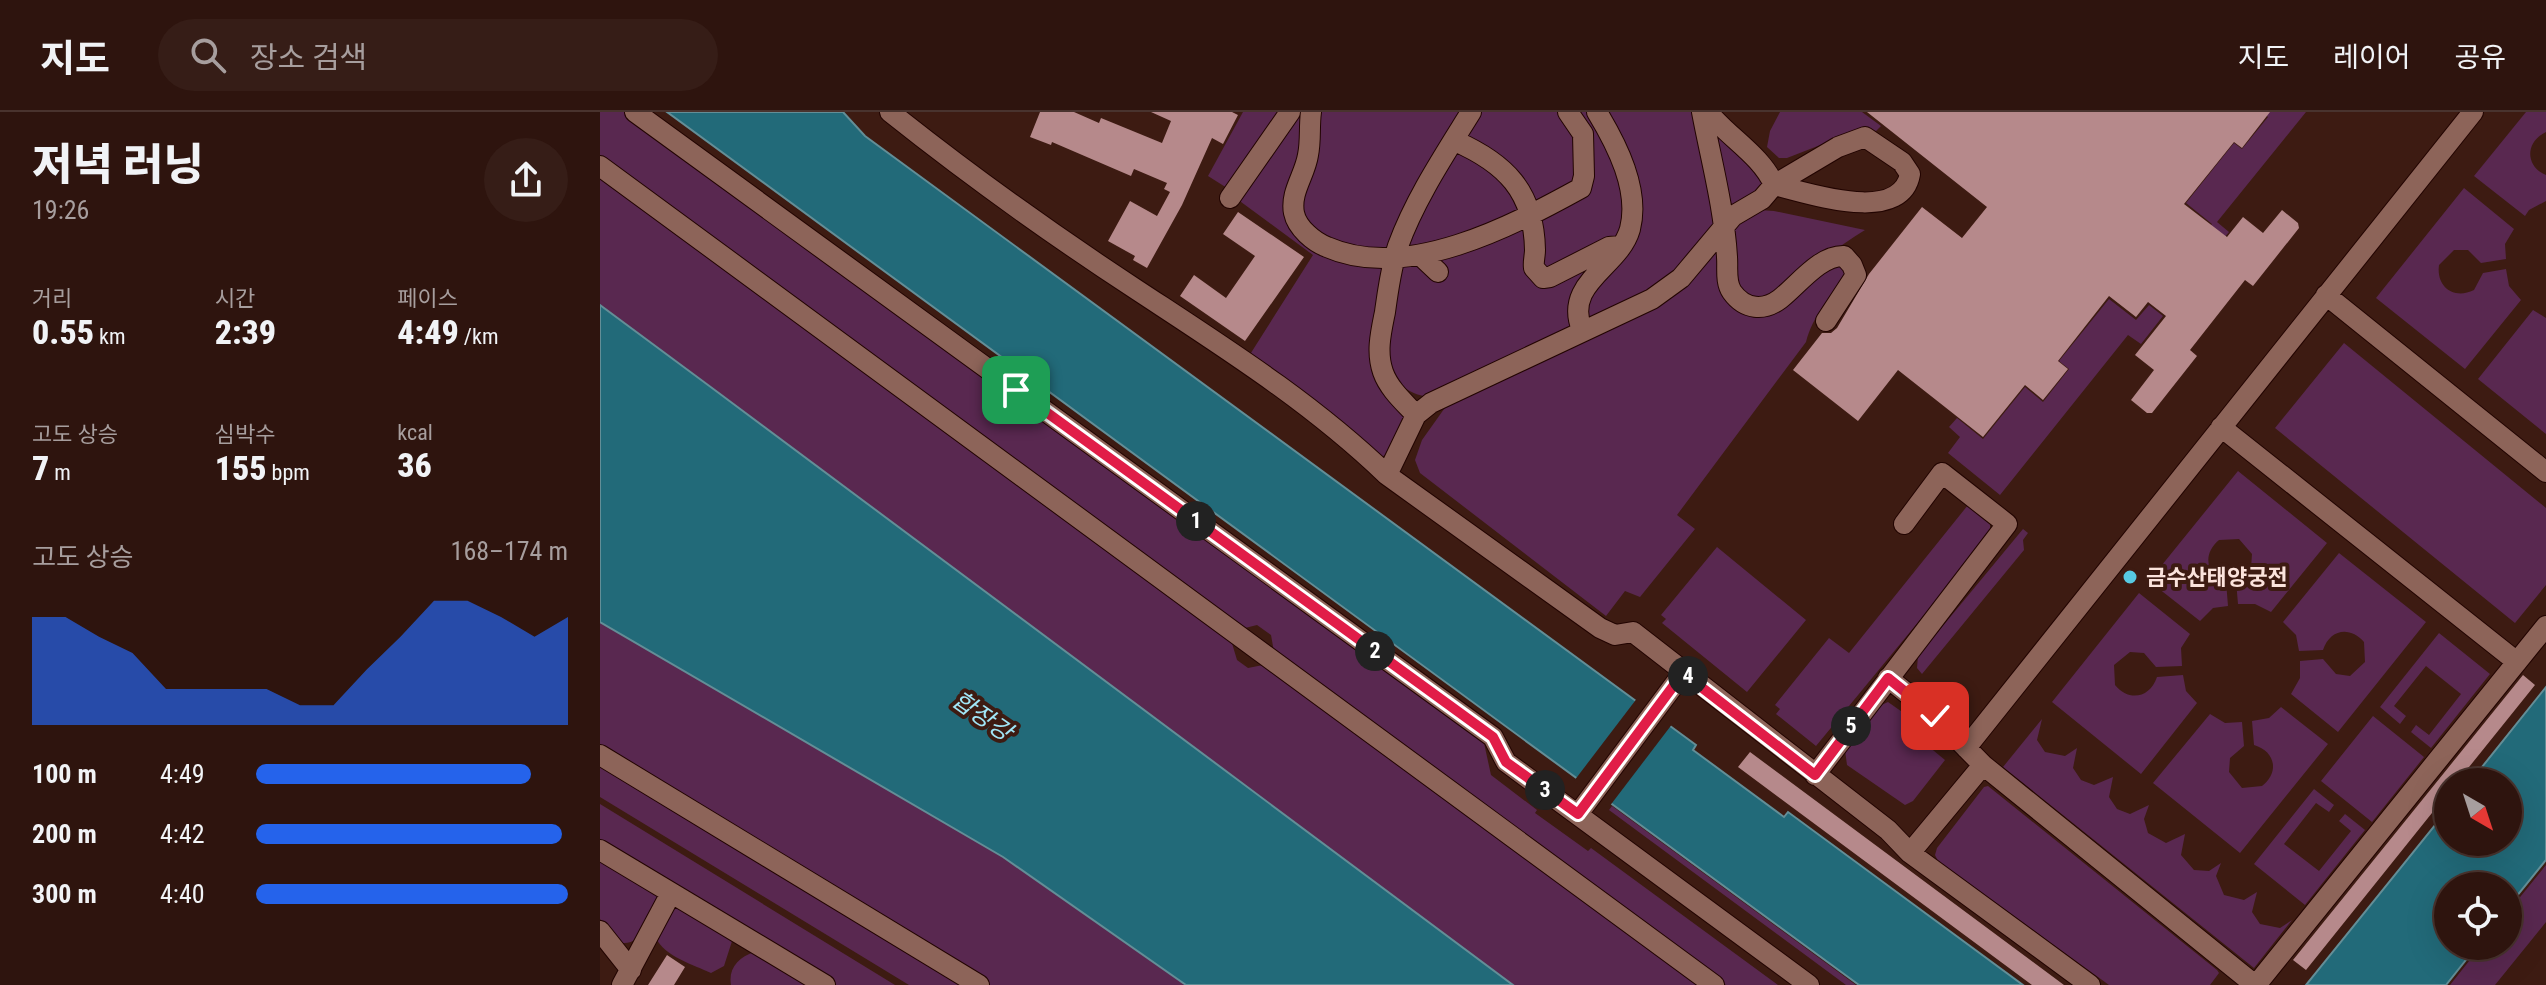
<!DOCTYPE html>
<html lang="ko">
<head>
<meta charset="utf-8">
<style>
  :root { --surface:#2e140e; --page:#361d17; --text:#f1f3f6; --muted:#a79e9e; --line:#49332e; --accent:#2563eb }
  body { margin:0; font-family:"Roboto Condensed","Noto Sans KR",sans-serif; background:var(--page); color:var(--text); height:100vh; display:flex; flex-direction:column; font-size:30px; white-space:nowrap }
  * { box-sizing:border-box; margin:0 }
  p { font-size:26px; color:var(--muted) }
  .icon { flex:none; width:44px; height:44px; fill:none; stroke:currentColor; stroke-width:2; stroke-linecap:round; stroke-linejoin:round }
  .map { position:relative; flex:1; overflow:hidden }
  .details { display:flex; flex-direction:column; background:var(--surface); width:600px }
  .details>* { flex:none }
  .needle { width:52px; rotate:141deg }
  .tools { position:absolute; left:1834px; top:656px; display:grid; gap:16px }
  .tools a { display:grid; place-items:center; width:88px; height:88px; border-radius:50%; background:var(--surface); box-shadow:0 8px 32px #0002,0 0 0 2px var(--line); font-size:40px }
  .pin { position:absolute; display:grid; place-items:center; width:68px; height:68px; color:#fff; margin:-34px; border-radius:16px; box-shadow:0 4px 12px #0006 }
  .km { position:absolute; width:40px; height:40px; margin:-20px; border-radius:50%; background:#222; color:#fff; font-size:22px; line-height:40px; text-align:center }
  .round { display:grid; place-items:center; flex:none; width:84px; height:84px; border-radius:42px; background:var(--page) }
  .head { display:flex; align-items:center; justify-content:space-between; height:136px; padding:0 32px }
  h1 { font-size:44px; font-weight:800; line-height:60px }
  .stats { display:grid; grid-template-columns:repeat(3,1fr); gap:12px; height:136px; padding:8px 32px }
  .stats div { display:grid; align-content:center }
  .stats b { font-size:34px; font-weight:800 }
  .stats small { font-size:22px; font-weight:400 }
  .stats p { font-size:22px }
  .chart { height:224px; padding:16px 32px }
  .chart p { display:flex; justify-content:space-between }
  .chart svg { width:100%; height:144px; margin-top:8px; fill:var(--accent); opacity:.7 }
  ul { padding:0 32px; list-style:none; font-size:26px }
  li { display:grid; grid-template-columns:128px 96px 1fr; align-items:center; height:60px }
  li i { height:20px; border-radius:10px; background:var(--accent) }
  header { display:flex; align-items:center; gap:48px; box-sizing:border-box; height:112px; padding:0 40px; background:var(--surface); border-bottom:2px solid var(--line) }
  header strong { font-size:38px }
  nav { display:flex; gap:44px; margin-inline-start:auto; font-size:28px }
  .search { width:560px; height:72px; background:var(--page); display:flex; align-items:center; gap:20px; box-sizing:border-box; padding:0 28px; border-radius:44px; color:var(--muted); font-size:30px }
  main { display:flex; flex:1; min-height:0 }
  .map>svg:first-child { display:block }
  .green { fill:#592850 }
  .water { fill:#226a79; stroke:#638e97; stroke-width:2 }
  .pier { fill:#3d1b12 }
  .building { fill:#b6898b }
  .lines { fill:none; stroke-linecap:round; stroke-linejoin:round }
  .minor-casing { stroke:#220401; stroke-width:22 }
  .minor { stroke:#8d6459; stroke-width:20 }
  .route-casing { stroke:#fff; stroke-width:16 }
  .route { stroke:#e11d48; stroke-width:10 }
  .poi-dot { fill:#57c9e2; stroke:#3d1b12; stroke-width:3 }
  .labels { text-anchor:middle; stroke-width:8; stroke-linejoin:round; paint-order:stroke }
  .poi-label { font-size:22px; font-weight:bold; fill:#fbe3dc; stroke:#3d1b12; text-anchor:start }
  .water-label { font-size:24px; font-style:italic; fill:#a1e6f7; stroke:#3d1b12 }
</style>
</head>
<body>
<header>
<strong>지도</strong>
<div class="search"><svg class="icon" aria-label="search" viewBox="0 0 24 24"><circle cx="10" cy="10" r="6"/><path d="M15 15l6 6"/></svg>장소 검색</div>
<nav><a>지도</a><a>레이어</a><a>공유</a></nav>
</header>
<main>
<section class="details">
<div class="head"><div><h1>저녁 러닝</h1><p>19:26</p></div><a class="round"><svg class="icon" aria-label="share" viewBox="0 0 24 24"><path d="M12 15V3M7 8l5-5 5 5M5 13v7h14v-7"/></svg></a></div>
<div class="stats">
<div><p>거리</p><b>0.55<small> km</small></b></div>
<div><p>시간</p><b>2:39</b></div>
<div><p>페이스</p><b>4:49<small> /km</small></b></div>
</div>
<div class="stats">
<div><p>고도 상승</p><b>7<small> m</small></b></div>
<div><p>심박수</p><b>155<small> bpm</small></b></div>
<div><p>kcal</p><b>36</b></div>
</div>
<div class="chart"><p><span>고도 상승</span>168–174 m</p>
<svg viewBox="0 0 160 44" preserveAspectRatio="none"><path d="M0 44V11L10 11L20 17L30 22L40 33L50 33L60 33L70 33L80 38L90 38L100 27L110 17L120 6L130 6L140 11L150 17L160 11V44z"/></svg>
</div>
<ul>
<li><b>100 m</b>4:49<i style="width:88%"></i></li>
<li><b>200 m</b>4:42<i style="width:98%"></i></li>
<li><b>300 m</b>4:40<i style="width:100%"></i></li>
</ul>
</section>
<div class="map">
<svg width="1946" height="873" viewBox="0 0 1946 873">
  <rect width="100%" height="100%" fill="#3d1b12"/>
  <path class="green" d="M0,0H26L884,631L891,663L937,698L935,701L988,739L991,736L1178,873H1126L680,546L674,540L671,523L657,513L645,516L0,46Z
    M643,0H681L627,76L608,64Z
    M715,0H867L791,134L783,139L736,136L702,110L701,76Z
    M875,0H966L979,22L980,69L931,95L860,26Z
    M972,0H994L1016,40L1026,119L943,162L933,103L982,79Z
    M1002,0H1096L1119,104L1078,163L986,211L987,179L1032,123Z
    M1180,0H1262L1281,14L1276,19L1264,16L1187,46H1179L1167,35L1170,19Z
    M1663,0H1706L1617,110L1629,120L1615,137L1601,126L1612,112L1586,91L1634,31L1642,37L1668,5Z
    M1926,0H1946V20C1925,30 1925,54 1946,63V89L1929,98L1925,104L1874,64Z
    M698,1L705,4L695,112L785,150L776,229L804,306L787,342L780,346L649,244L713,143L637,87Z
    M1109,13L1161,64L1163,75L1144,90L1132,92L1127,86Z
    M857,33L886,47L923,97L853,132L803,139Z
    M0,61L631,528L637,548L648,556L663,553L1102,873H913L0,193Z
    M1864,76L1914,117L1905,132L1906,147L1881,151L1868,138H1854L1839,153C1836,175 1854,188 1874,178L1883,161L1906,157L1909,174L1921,188L1865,257L1776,186Z
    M1159,98L1174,99L1265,118C1227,141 1196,170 1157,191L1138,176L1133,114Z
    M922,108L935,163L1002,142L976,217L828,285C808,282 788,268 786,245C784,224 797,174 800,151L812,149L838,169L848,160L831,145Z
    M1121,126L1120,165L1157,202L1235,149L1246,161C1231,184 1213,203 1206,230L1077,403L1095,417L1040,485L1025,479L1006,504L820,361L815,348L822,328L849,290L1048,195Z
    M1509,187L1536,208L1549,193L1563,204L1541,232L1528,223L1400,383L1348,341L1360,325L1349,315L1357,306L1383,327L1425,275L1443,290L1469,257L1459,249Z
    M1933,198L1946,206V322L1878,267Z
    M1744,231L1946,396V473L1915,511L1675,316Z
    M1638,359L1727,431L1671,500L1655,492H1638L1636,469L1651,456L1652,442L1639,427L1619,428C1602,442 1606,463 1626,469L1628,494L1613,496L1600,509L1549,469Z
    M1368,393L1390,410V423L1216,634L1176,602L1180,597L1175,593L1229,526L1249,541Z
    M1423,417L1428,421L1423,428L1424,438L1322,562L1317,556L1318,544Z
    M1117,435L1206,508L1147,580L1062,511L1066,507L1061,503Z
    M1739,441L1826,510L1738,620L1691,582L1700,566V549L1723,547L1736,562L1750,564L1765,550L1764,530C1750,514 1730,517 1723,538L1699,539L1696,523L1683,510Z
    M1539,481L1590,522L1581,536L1582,554L1556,555L1544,541L1530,540L1514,553L1515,573C1529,590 1550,586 1557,565L1583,563L1586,579L1597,591L1541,662L1452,590Z
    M0,510L403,745L586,873H388L0,639Z
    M1839,521L1890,562L1831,636L1811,620L1816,613L1829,623L1861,582L1826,554L1794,594L1806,604L1800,612L1780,595Z
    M1288,590L1318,611L1311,620L1345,648L1313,689L1305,693L1247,653L1245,638L1277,595Z
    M1681,595L1728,632L1640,741L1553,671L1610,602L1625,611L1642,610L1644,634L1630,646L1629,660L1642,676L1662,674C1680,660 1675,639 1654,633L1652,609L1669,606Z
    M1773,604L1824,645L1772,710L1721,669Z
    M1442,607L1437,628L1445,640L1465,644L1477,636L1473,656L1481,668L1494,673L1513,665L1509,685L1517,697L1530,702L1549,693L1544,707L1548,721L1566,731L1585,722L1581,743L1594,758L1609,759L1621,751L1616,764L1624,783L1644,788L1657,780L1652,800L1660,812L1680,816L1692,808L1654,856L1403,655Z
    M0,647L371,873H309L0,685Z
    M1388,674L1617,858L1619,861L1610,873H1509L1338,749L1335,743L1337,736L1384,675Z
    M1714,677L1734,693L1729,700L1716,691L1684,732L1719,759L1751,719L1739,709L1745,702L1765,718L1705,793L1654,752Z
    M0,692L295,873H235L0,730Z
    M1012,694L1256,873H1246L1009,698Z
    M0,748L56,782L58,789C50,805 43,833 22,831L0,807Z
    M1946,753V810L1895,873H1850L1881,834H1908V800Z
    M78,793L134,823L124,854L111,861C94,853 64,844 56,826L71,798Z
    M154,840L213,873H131C128,856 139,845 154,840Z"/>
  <path class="water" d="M67,0H243L265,24L1096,633L1093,638L1184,705L1188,700L1423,873H1259Z
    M0,193L108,273L913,873H586L403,745L0,510Z
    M1946,575V748L1908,795V774H1848V834H1877L1846,873H1706L1848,697V730H1908V670H1870Z"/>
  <path class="pier" d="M1038,585L1073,611L1009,695L974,669Z"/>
  <path class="building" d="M440,0H474L499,11L501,6L562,31L571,9L551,0H632L638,3L623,32L612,26L582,93L547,156L533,148L535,144L508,129L530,89L557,104L570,80L564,77L567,71L534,57L531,64L452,30L451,33L430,25Z
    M1267,0H1670L1642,36L1634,30L1584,92L1627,125L1643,105L1663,121L1682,98L1698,111L1699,116L1653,174L1645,168L1590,238L1597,244L1552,301H1547L1531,288L1554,258L1535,243L1566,204L1548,190L1536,205L1509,184L1458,249L1468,257L1443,288L1425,273L1383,325L1298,258L1258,309L1193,258L1222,221H1231L1237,216L1269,162L1322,95L1362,126L1387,95Z
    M638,100L704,145L645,229L580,184L594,163L626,186L655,144L623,122Z
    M1923,563L1935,573L1857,670H1848V681L1706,858L1693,848Z
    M1150,640L1464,873H1432L1138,655Z
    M67,843L85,855L74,873H48Z"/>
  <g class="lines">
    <defs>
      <path id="minor" d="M35,0L893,625L906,650L1209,873
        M290,0C369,63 453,123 537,178C625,236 711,290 787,363
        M711,0C709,14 711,29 708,43C705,63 690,80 694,101C697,116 714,130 727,135C806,170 912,114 981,76L984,64L983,22L968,0
        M1102,0C1111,48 1124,95 1127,145C1128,156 1125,170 1132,180C1145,198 1164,199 1180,187C1198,173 1220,143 1244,144L1252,153L1256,163L1226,209
        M1108,0C1128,25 1162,44 1174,73L1162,87L1133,104L1081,166L1052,187L831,291L816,303L787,363L1000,516L1015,523L1033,520L1288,718L1310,741L1490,873
        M1265,25L1302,50L1310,62C1301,114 1206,80 1174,73L1238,35Z
        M855,29C905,51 934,79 935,138C935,144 933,150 934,156L943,166L950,165L1009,135L1021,134
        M0,54L1114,873
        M630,86L690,0
        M820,143L838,160
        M1726,183L1946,360
        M982,218C963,170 1019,156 1030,117C1040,78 1017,33 997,0
        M816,303C804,290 789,277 783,260C776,240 781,220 785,200C788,178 791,155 798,134C815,87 845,42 871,0
        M1621,315L1917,550
        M1288,566L1335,604L1383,653L1655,873
        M1366,636L1873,0
        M0,643L379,873
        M1215,663L1407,412L1342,361L1304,412
        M978,702L1083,561
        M0,738L225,873
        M1310,741L1383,653
        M0,819L31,858
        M22,873L71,781
        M1656,873L1946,514"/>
    </defs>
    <use href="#minor" class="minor-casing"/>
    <use href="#minor" class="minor"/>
  </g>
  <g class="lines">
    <defs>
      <path id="route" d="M416,278L893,625L906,650L978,702L1083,561L1215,663L1288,566L1335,604"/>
    </defs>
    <use href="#route" class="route-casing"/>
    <use href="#route" class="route"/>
  </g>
  <circle class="poi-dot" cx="1530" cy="465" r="8"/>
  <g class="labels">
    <g class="poi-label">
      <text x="1546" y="473">금수산태양궁전</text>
    </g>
    <g class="water-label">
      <text transform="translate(382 604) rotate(35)" y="8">합장강</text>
    </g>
  </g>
</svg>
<div class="tools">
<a><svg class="needle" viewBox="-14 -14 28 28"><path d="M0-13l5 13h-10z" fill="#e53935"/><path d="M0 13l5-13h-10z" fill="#a79e9e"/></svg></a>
<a><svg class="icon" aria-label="locate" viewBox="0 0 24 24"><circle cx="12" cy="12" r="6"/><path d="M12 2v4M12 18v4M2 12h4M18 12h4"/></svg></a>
</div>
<div class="pin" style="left:416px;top:278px;background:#1e9e55"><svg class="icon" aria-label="arrive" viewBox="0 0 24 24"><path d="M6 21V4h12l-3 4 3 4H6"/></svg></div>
<div class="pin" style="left:1335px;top:604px;background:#d93025"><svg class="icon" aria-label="check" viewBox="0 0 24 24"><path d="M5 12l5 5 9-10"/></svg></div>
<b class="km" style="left:596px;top:409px">1</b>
<b class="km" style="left:775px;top:539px">2</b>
<b class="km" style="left:945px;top:678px">3</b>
<b class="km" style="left:1088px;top:564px">4</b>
<b class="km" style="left:1251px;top:614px">5</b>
</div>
</main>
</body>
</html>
